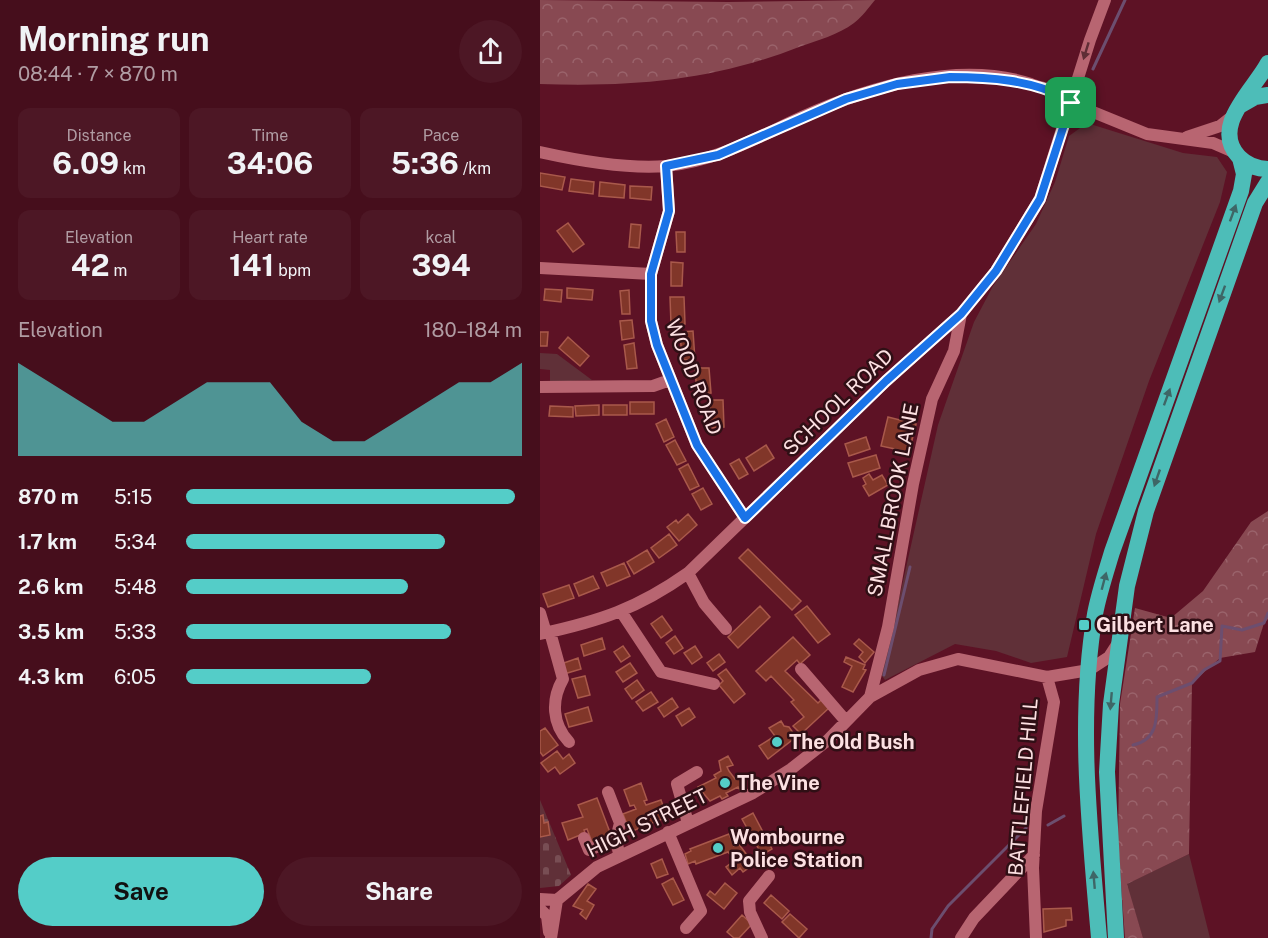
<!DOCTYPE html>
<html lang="en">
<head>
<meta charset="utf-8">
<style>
  :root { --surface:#460e1c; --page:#4d1725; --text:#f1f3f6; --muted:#b09ca3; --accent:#54cdc8 }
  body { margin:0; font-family:"Public Sans",sans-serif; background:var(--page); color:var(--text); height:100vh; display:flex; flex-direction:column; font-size:22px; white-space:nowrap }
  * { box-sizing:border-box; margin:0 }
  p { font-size:20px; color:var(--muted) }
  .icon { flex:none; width:33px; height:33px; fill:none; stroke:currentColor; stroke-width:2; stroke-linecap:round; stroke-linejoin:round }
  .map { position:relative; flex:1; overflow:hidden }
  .drawer { display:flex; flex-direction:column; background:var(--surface); width:540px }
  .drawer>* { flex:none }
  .pin { position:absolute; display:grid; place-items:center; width:51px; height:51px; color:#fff; margin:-26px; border-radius:12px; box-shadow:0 3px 9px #0006 }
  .round { display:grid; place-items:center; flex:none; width:63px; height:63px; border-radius:32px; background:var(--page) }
  .head { display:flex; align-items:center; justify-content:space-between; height:102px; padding:0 18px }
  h1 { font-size:33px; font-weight:700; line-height:45px }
  .stats { display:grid; grid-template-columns:repeat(3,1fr); gap:9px; height:102px; padding:6px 18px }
  .stats div { display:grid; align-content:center; border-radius:12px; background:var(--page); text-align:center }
  .stats b { font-size:30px; font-weight:700 }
  .stats small { font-size:16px; font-weight:400 }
  .stats p { font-size:16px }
  .chart { height:168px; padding:12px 18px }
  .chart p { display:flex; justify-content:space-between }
  .chart svg { width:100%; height:108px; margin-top:6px; fill:var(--accent); opacity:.7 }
  .button { display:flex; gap:12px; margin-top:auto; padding:12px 18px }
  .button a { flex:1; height:69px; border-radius:36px; background:var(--accent); color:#111; font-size:24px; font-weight:700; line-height:69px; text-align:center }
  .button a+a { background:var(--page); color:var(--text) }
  ul { padding:0 18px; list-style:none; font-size:20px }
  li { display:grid; grid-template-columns:96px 72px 1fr; align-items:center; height:45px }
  li i { height:15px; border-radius:8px; background:var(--accent) }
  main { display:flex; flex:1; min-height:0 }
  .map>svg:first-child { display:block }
  .green { fill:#603038 }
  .forest { fill:url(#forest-crowns) }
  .cemetery { fill:url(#cemetery-stones) }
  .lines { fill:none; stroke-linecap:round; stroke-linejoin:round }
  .stream { stroke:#6c4e6f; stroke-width:3 }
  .building { fill:#813629; stroke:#a9594b; stroke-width:1.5 }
  .minor { stroke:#b86571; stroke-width:12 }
  .highway { stroke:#4dbdb8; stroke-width:16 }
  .oneway { fill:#5f2d35 }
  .oneway2 { fill:#3e6666 }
  .route-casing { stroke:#fff; stroke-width:12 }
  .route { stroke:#1a73e8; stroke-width:8 }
  .poi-dot { fill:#54cdc8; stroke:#2f0f15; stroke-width:2 }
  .labels { text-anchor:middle; stroke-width:5; stroke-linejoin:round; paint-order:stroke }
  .street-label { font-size:20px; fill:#fce0e2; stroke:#2f0f15 }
  .poi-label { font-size:20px; font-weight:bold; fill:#fce0e2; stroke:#2f0f15; text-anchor:start }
</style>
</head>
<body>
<main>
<section class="drawer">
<div class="head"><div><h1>Morning run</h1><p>08:44 · 7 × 870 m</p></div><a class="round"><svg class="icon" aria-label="share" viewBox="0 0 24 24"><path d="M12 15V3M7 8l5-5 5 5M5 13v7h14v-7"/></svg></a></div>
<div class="stats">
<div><p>Distance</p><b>6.09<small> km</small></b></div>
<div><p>Time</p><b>34:06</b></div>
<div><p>Pace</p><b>5:36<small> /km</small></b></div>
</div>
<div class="stats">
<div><p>Elevation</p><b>42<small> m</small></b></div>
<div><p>Heart rate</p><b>141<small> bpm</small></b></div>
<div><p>kcal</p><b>394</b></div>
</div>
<div class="chart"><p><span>Elevation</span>180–184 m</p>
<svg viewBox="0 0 160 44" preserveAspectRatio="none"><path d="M0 44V6L10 14L20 22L30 30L40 30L50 22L60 14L70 14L80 14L90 30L100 38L110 38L120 30L130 22L140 14L150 14L160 6V44z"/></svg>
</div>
<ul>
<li><b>870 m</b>5:15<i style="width:98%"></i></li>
<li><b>1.7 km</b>5:34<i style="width:77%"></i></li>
<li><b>2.6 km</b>5:48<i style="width:66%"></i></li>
<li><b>3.5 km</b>5:33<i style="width:79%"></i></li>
<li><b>4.3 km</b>6:05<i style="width:55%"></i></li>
</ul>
<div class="button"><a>Save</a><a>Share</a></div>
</section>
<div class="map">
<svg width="728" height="938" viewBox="0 0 728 938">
  <defs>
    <pattern id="forest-crowns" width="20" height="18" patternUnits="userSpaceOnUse" patternTransform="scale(1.5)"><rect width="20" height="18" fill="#884952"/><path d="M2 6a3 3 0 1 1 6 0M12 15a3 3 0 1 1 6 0" fill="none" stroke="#9a636b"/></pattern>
    <pattern id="cemetery-stones" width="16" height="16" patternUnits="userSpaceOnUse" patternTransform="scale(1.5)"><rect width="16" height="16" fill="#603038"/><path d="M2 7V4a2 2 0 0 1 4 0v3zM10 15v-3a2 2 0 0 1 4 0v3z" fill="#784e54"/></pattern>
  </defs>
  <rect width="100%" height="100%" fill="#5d1225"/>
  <path class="green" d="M547,123L643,153L677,157L687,172L680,202L609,381L556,534L527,657L491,663L456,651L415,644L345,680L339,672L348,648L398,425L434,322L453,286L496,224L515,182L529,136Z
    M0,353L17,354L52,380L10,382V370L0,369Z
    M649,854L670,938H603L586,884Z"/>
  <path class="forest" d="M0,0L188,2L335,0C329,7 322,17 314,23C298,35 278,40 259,47C172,81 93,87 0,84Z
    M728,511V619L724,623L715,652L680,658L652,683L649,854L587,884L603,938H585L578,841L580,704L595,608L631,618L663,591L711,522Z"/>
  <path class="cemetery" d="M0,800L31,875L19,886L0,888Z"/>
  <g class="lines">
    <path class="stream" d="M553,69L585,0
      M344,675L370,567
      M593,745C618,740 617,718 617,697L652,683L664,670L680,661L682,626L702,630L724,623L728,613
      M508,825L524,816
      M391,938L392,929L408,906L486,828"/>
  </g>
  <path class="building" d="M0,173L25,177L22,190L0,186Z
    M31,179L54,182L53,194L29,191Z
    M60,182L85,185L84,198L59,196Z
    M90,186L112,187L111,200L90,198Z
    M28,223L44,244L33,252L17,231Z
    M91,224L101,225L99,248L89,247Z
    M136,232H145V252H137Z
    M131,262L143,263L142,286H131Z
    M27,288L53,290L52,300L27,298Z
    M5,289L22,290L21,302L4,300Z
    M89,290L90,314H82L80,291Z
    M130,297H144L145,324H131Z
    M92,320L94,338L82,340L80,321Z
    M153,331L155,360H142L140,332Z
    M0,332H8L7,346H0Z
    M28,337L49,356L40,366L19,348Z
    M94,343L97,368L87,369L84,345Z
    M155,368H169L171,393L157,394Z
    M170,400H183L184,427L171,428Z
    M90,402H114V414H90Z
    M59,405V415L36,416L35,406Z
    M63,405H87V415H63Z
    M10,406L33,407V417L9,416Z
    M348,417L376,424L369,452L341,446Z
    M126,419L134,437L124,442L116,424Z
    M326,437L330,449L309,456L305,444Z
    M135,440L146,461L137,465L126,445Z
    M226,445L234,458L214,471L206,458Z
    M336,455L340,468L313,477L308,463Z
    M199,459L208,474L199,479L190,464Z
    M148,464L159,486L150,490L139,469Z
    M329,474L333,480L342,475L348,485L329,496L323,486L326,484L323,478Z
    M163,488L172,504L161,510L152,494Z
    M148,514L157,525L139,541L127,527L136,520L138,523Z
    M129,534L137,545L119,558L111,548Z
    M208,549L261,601L252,610L199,558Z
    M107,550L114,562L94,574L87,562Z
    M84,563L90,576L67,586L61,573Z
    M53,576L59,588L39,596L34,584Z
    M29,585L34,598L8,607L3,594Z
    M220,606L230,617L198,648L188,637Z
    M267,606L290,634L278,643L255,615Z
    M122,616L132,630L121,638L111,624Z
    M135,636L143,648L134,654L126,643Z
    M253,637L270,655L260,664L257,660L245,671L278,703L282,699L290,707L261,734L253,726L264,717L251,702L254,700L231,676L226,681L216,671Z
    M62,638L65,649L44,656L41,645Z
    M319,639L334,652L325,663L319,657L323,652L314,644Z
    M83,646L90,656L81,662L74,652Z
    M155,646L162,657L152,664L144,653Z
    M179,654L185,662L173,671L167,663Z
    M306,657L325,665L323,669L326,670L313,692L302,687L312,666L304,662Z
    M38,658L41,669L24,674L21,664Z
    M90,663L97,673L83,682L76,672Z
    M186,669L205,694L194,703L179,685L183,681L178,675Z
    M45,676L50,695L38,698L32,679Z
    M97,680L104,690L92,699L85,689Z
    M111,692L118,702L103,711L96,702Z
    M132,698L138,707L124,717L118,708Z
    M48,707L52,721L29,727L25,714Z
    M149,708L155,717L142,726L136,716Z
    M241,721L244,726L249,727L256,737L228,759L219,746L235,736L229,728Z
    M5,728L18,745L3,756L0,752V731Z
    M17,751L23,759L29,754L35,763L20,774L15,767L8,772L1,763Z
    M188,756L193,765L187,767L189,771L195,779L200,776L206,787L200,790L198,787L186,793L188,796L182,799L180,796L170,801L158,787L176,778L174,775L181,771L179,761Z
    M101,783L107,800L104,801L106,805L121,800L127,817L90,832L83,814L96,809L94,805L90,806L84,790Z
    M57,798L71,835L52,842L47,829L44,830L45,833L28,840L22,823L43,817L38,805Z
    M213,813L232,849L222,855L202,819Z
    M3,815L4,823L8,822L10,835L0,837V816Z
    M189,834L194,846L198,843L214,864L203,872L200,868L192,875L186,867L195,860L188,852L156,864L155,861L148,864L145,854L151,851L150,849Z
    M122,859L128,874L117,878L111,864Z
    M133,878L144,900L133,905L122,884Z
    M185,883L197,893L184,909L167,895L170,891L175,895Z
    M48,884L56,889L47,901L54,905L46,919L40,914L43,910L33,906Z
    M231,895L249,911L242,919L224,903Z
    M531,908L532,920H526V926L504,932L503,909Z
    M250,914L267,929L259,938L242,922Z
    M202,915L212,924L199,938H194L187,932Z"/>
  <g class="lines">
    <path class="minor" d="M647,137L680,126L694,115
      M0,152C36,160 89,169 126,166C175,162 218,137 262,117C329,87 418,60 491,84C504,89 523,92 531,103L607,134L673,143L696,153
      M126,166L129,211L111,274V321L117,345L157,445L205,518
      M0,268L111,274
      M0,387L113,386L130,380
      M148,573L164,603L186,629
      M0,613L6,633
      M82,613L121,672L174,684
      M10,632L23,679C11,700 12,724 29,742
      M0,634C60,621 97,609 148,573L346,381L421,314L456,271L500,199L550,40L565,0
      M261,669L305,720
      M330,697L348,627L373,484L392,399L414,351L421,314
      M68,792L80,823L76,839L79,854
      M148,823L137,784L157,772
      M128,832L161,911L146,928
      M44,838L49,850L76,839
      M0,899L17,900
      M0,909L7,916L9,932
      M11,938L17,900L57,867L213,793L251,769L288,740L330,697L379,670L418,659L507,677L549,670L569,657L578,643
      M222,938L210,912L209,901L229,876
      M421,938L434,918L494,855
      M496,938L493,868L496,811L514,702L507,677"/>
    <path class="highway" d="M728,63C714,90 670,126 699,157C707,165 717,169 728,169
      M701,105L715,97L728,95
      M559,938C550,831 537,720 555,614C559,593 566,572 572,552L701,191L704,174L700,158
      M576,938L567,772L571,704L587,586L606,511L715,203L728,182"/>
  </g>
  <defs><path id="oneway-solid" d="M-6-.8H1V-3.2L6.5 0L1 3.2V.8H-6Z" transform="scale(1.5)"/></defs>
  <use class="oneway" href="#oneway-solid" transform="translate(546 51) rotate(107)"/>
  <g class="oneway2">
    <use href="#oneway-solid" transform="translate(693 213) rotate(-70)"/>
    <use href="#oneway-solid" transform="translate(682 294) rotate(110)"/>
    <use href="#oneway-solid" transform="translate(627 397) rotate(-70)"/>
    <use href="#oneway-solid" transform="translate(617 478) rotate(109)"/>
    <use href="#oneway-solid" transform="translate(564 581) rotate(-75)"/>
    <use href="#oneway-solid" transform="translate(571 701) rotate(95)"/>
    <use href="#oneway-solid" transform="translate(554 880) rotate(-95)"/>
  </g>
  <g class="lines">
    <defs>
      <path id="route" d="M410,77C452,77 489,80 527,98L531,103L500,199L456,271L421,314L346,381L205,518L157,445L117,345L111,321V274L129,211L126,166L178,155L306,99L357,84Z"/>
    </defs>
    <use href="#route" class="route-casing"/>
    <use href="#route" class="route"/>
  </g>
  <g class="poi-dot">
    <rect x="538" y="619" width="12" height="12" rx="3"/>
    <circle cx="237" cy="742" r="6"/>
    <circle cx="185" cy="783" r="6"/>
    <circle cx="178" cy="848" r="6"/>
  </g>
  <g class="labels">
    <g class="street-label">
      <text transform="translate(154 377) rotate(69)" y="7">WOOD ROAD</text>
      <text transform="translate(298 402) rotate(-44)" y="7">SCHOOL ROAD</text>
      <text transform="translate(353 500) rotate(-79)" y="7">SMALLBROOK LANE</text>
      <text transform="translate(483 787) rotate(-85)" y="7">BATTLEFIELD HILL</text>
      <text transform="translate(107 823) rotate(-26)" y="7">HIGH STREET</text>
    </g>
    <g class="poi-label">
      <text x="556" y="632">Gilbert Lane</text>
      <text x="249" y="749">The Old Bush</text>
      <text x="197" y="790">The Vine</text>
      <text x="190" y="844">Wombourne<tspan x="190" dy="23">Police Station</tspan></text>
    </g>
  </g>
</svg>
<div class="pin" style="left:531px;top:103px;background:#1e9e55"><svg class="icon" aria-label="arrive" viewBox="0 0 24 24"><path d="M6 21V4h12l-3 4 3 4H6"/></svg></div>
</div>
</main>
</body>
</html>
